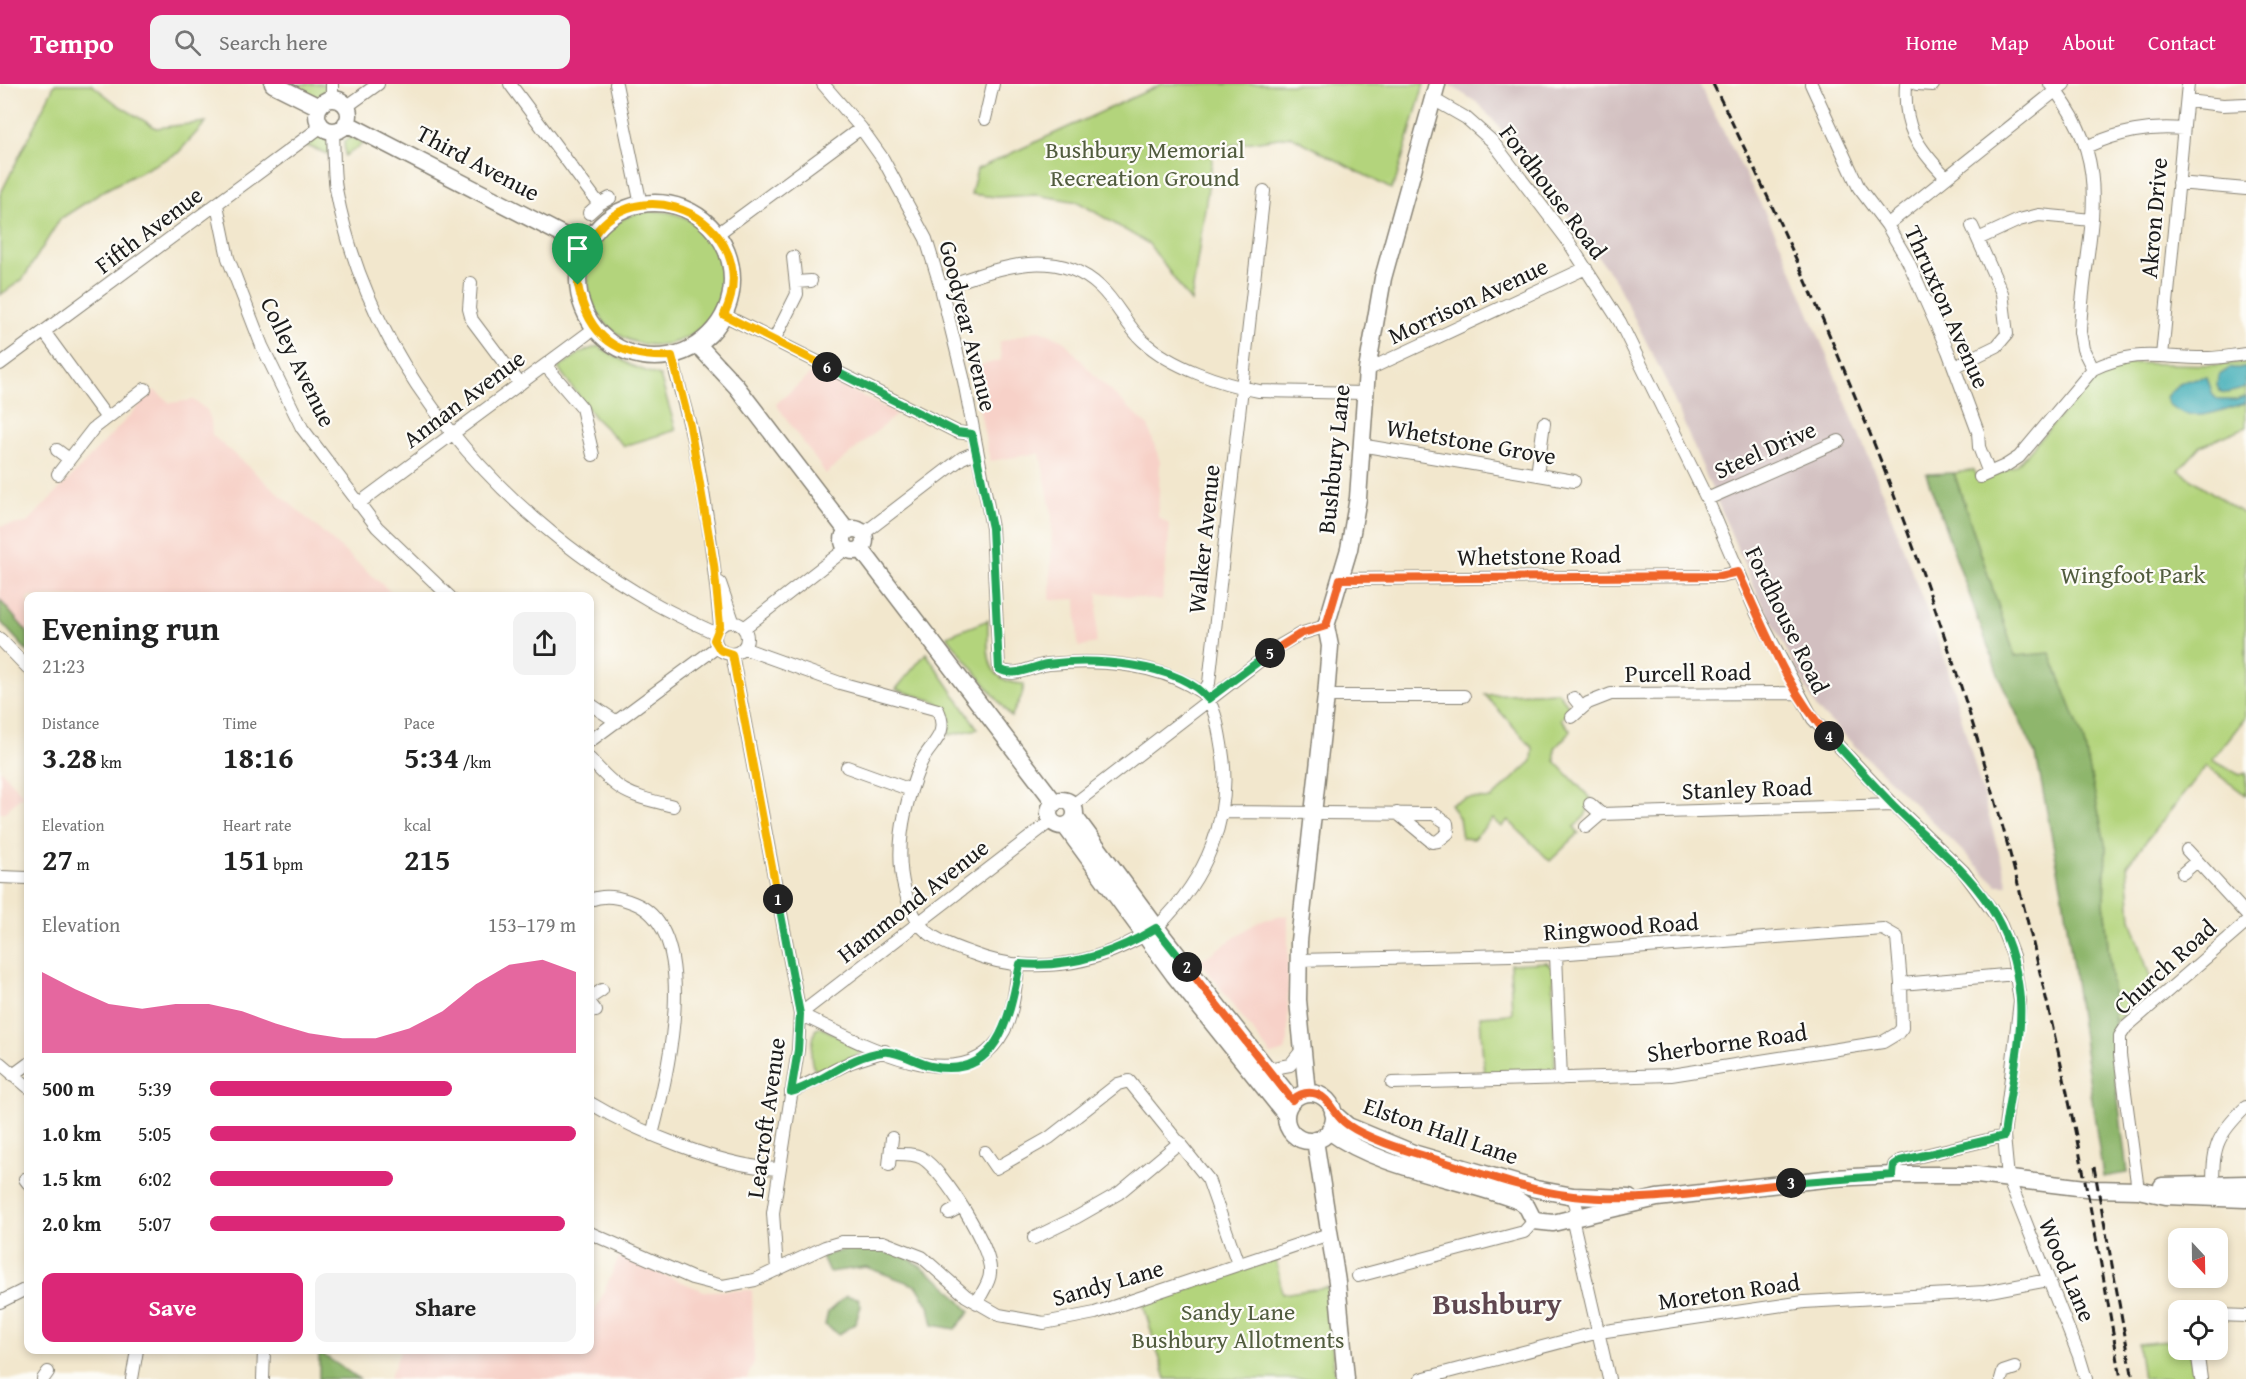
<!DOCTYPE html>
<html lang="en">
<head>
<meta charset="utf-8">
<style>
  :root { --surface:#fff; --page:#f2f2f2; --text:#222; --muted:#767676; --accent:#db2777 }
  body { margin:0; font-family:"Gentium Book Plus",serif; background:var(--page); color:var(--text); height:100vh; display:flex; flex-direction:column; font-size:22px; white-space:nowrap }
  * { box-sizing:border-box; margin:0 }
  p { font-size:20px; color:var(--muted) }
  .icon { flex:none; width:33px; height:33px; fill:none; stroke:currentColor; stroke-width:2; stroke-linecap:round; stroke-linejoin:round }
  .map { position:relative; flex:1; overflow:hidden }
  .drawer { position:absolute; left:24px; top:508px; width:570px; height:762px; display:flex; flex-direction:column; background:var(--surface); border-radius:12px; box-shadow:0 3px 9px #0003 }
  .drawer>* { flex:none }
  .needle { width:39px; rotate:158deg }
  .fabs { position:absolute; left:2168px; top:1144px; display:grid; gap:12px }
  .fabs a { display:grid; place-items:center; width:60px; height:60px; border-radius:12px; background:var(--surface); box-shadow:0 3px 9px #0003; font-size:30px }
  .pin { position:absolute; display:grid; place-items:center; width:51px; height:51px; color:#fff; margin:-62px -26px; border-radius:50% 50% 50% 0; rotate:-45deg; box-shadow:0 0 6px #0007 }
  .pin .icon { rotate:45deg }
  .km { position:absolute; width:30px; height:30px; margin:-15px; border-radius:50%; background:#222; color:#fff; font-size:16px; line-height:30px; text-align:center }
  .round { display:grid; place-items:center; flex:none; width:63px; height:63px; border-radius:12px; background:var(--page) }
  .overview { display:flex; align-items:center; justify-content:space-between; height:102px; padding:0 18px }
  h1 { font-size:33px; font-weight:700; line-height:45px }
  .figures { display:grid; grid-template-columns:repeat(3,1fr); gap:9px; height:102px; padding:6px 18px }
  .figures div { display:grid; align-content:center }
  .figures b { font-size:30px; font-weight:700 }
  .figures small { font-size:16px; font-weight:400 }
  .figures p { font-size:16px }
  .chart { height:168px; padding:12px 18px }
  .chart p { display:flex; justify-content:space-between }
  .chart svg { width:100%; height:108px; margin-top:6px; fill:var(--accent); opacity:.7 }
  .action { display:flex; gap:12px; margin-top:auto; padding:12px 18px }
  .action a { flex:1; height:69px; border-radius:12px; background:var(--accent); color:#fff; font-size:24px; font-weight:700; line-height:69px; text-align:center }
  .action a+a { background:var(--page); color:var(--text) }
  ul { padding:0 18px; list-style:none; font-size:20px }
  li { display:grid; grid-template-columns:96px 72px 1fr; align-items:center; height:45px }
  li i { height:15px; border-radius:8px; background:var(--accent) }
  header { display:flex; align-items:center; gap:36px; box-sizing:border-box; height:84px; padding:0 30px; background:var(--accent); color:#fff }
  header strong { font-size:28px }
  nav { display:flex; gap:33px; margin-inline-start:auto; font-size:21px }
  .search { width:420px; height:54px; background:var(--page); display:flex; align-items:center; gap:15px; box-sizing:border-box; padding:0 21px; border-radius:12px; color:var(--muted); font-size:22px }
  .map>svg:first-child { display:block }
  .built { fill:#f7d1c8 }
  .industrial { fill:#d2bfc0 }
  .green { fill:#b3d47c; stroke:#68784c; stroke-width:1.5 }
  .forest { fill:#8eb66c; stroke:#556944; stroke-width:1.5 }
  .water { fill:#3aabb5; stroke:#2b6468; stroke-width:1.5 }
  .lines { fill:none; stroke-linecap:round; stroke-linejoin:round }
  .street-casing { stroke:#878274; stroke-width:14 }
  .secondary-casing { stroke:#878274; stroke-width:19 }
  .street { stroke:#fff; stroke-width:12 }
  .secondary { stroke:#fff; stroke-width:16 }
  .rail { stroke:#1c1c1c; stroke-width:3; stroke-dasharray:9 4.5; stroke-linecap:butt }
  .split-1-casing { stroke:#fff; stroke-width:12 }
  .split-2-casing { stroke:#fff; stroke-width:12 }
  .split-3-casing { stroke:#fff; stroke-width:12 }
  .split-4-casing { stroke:#fff; stroke-width:12 }
  .split-5-casing { stroke:#fff; stroke-width:12 }
  .split-6-casing { stroke:#fff; stroke-width:12 }
  .split-7-casing { stroke:#fff; stroke-width:12 }
  .split-1 { stroke:#f5b400; stroke-width:8 }
  .split-2 { stroke:#22a559; stroke-width:8 }
  .split-3 { stroke:#f0652b; stroke-width:8 }
  .split-4 { stroke:#22a559; stroke-width:8 }
  .split-5 { stroke:#f0652b; stroke-width:8 }
  .split-6 { stroke:#22a559; stroke-width:8 }
  .split-7 { stroke:#f5b400; stroke-width:8 }
  .labels { text-anchor:middle; stroke-width:4.5; stroke-linejoin:round; paint-order:stroke }
  .park-label { font-size:24px; fill:#515c3e; stroke:#fdfcf7 }
  .street-label { font-size:24px; fill:#1c1c1c; stroke:#fdfcf7 }
  .district-label { font-size:30px; font-weight:bold; fill:#5f4750; stroke:#fdfcf7 }
</style>
</head>
<body>
<header>
<strong>Tempo</strong>
<div class="search"><svg class="icon" aria-label="search" viewBox="0 0 24 24"><circle cx="10" cy="10" r="6"/><path d="M15 15l6 6"/></svg>Search here</div>
<nav><a>Home</a><a>Map</a><a>About</a><a>Contact</a></nav>
</header>
<div class="map">
<svg width="2246" height="1295" viewBox="0 0 2246 1295">
  <rect width="100%" height="100%" fill="#fdfcf7"/>
  <filter id="ink" filterUnits="userSpaceOnUse"><feTurbulence type="fractalNoise" baseFrequency=".0167" numOctaves="2"/><feDisplacementMap in="SourceGraphic" scale="12" xChannelSelector="R" yChannelSelector="G"/><feConvolveMatrix kernelMatrix="1 2 1 2 8 2 1 2 1" color-interpolation-filters="sRGB"/></filter>
  <filter id="wash" filterUnits="userSpaceOnUse"><feTurbulence type="fractalNoise" baseFrequency=".008" numOctaves="4" result="noise"/><feDisplacementMap in="SourceGraphic" scale="24" xChannelSelector="R" yChannelSelector="G"/><feGaussianBlur stdDeviation="1.35" result="paint"/><feColorMatrix in="noise" values="0 0 0 0 0 0 0 0 0 0 0 0 0 0 0 0 0 1.4 0 .05"/><feComposite in="paint" operator="in"/></filter>
  <g filter="url(#wash)">
    <rect width="100%" height="100%" fill="#f2e7cd"/>
    <path class="built" d="M1039,246L1063,256L1094,291L1148,342L1160,378L1158,433L1170,441L1162,517L1098,508L1096,559L1078,563L1076,515L1050,516L1052,431L1040,369L990,377L971,284L1001,276L999,258Z
      M814,287L897,330L826,390L776,320Z
      M154,306L170,319L193,316L207,326L211,336L212,351L393,510L390,513H28V568L0,537V442L27,439Z
      M0,685L23,711L5,728L0,729Z
      M1288,831V957L1285,967L1271,971L1200,877L1259,837Z
      M619,1173L704,1207L752,1206L754,1278L747,1295H389L401,1266H590V1226L595,1228Z"/>
    <path class="industrial" d="M1448,0H1699L1780,158L1877,394L1946,578L2008,801H1997L1817,625L1753,501L1664,293L1616,198L1538,88L1479,20Z"/>
    <path class="green" d="M55,0H91L118,21L156,44L206,38L178,69L107,105L60,135L23,195L0,211V111Z
      M303,0H325V8L318,14L294,3Z
      M1162,0H1424L1396,96L1391,105L1291,52L1214,64L1191,218L1149,160L1078,118L1037,111L996,113L971,110L977,85Z
      M327,51L330,71L307,62L319,52Z
      M351,53L364,59L345,72L344,57Z
      M588 194a67 67 0 1 1 134 0a67 67 0 1 1-134 0Z
      M598,262L632,282L660,292L676,346L624,362L595,334L558,284L582,268Z
      M2246,278V343L2201,362L2179,386L2246,432V633L2212,676L2240,691L2246,689V711L2206,682L2127,781L2131,835L2152,899L2115,939L2104,818L2106,764L2015,573L1954,389L1974,386L1979,397L2017,381L2095,292L2130,279L2215,281Z
      M988,536C988,568 983,598 1024,600L1022,611L1011,633L947,552Z
      M926,569L978,645L949,651L950,633L937,618L896,605Z
      M1558,608L1571,625L1561,635L1571,647L1555,664V677L1592,716L1585,732L1574,743L1579,749L1550,777L1508,736L1501,743L1493,735L1473,755L1462,754L1459,734L1450,720L1466,714L1491,715L1532,677L1533,664L1485,611Z
      M1547,878L1553,886L1555,983L1552,988L1484,990L1480,932L1512,930L1510,880Z
      M820,943L860,963L861,969L816,987C807,976 813,958 815,946Z
      M1276,1175L1282,1210L1327,1203L1335,1295H1166L1143,1220Z
      M2178,1256V1266H2190L2194,1295H2143L2138,1260Z"/>
    <path class="forest" d="M1954,389L2015,572L2050,569L2083,654L2106,764L2104,818L2115,939L2113,973L2127,1089L2103,1093L2062,806L2036,671L1999,593L1926,390Z
      M0,516L28,549V568L0,537Z
      M858,1162L903,1170L946,1201L970,1228L955,1245L933,1241L929,1222L917,1202L866,1183L829,1188L822,1172Z
      M846,1212L858,1214L861,1222L855,1240L839,1250L825,1241L828,1228Z
      M319,1268L359,1295H319Z"/>
    <path class="water" d="M2230,284H2246V304L2228,309L2221,308L2217,301L2218,292Z
      M2207,293L2213,311L2218,316H2236L2246,312V319C2218,326 2194,342 2168,320L2166,313C2177,298 2189,294 2207,293Z"/>
  </g>
  <g filter="url(#ink)">
    <g class="lines">
      <defs>
        <path id="street" d="M332,0V15
          M510,0L599,120L610,114
          M616,0L641,121
          M1811,0L1859,104L1887,141
          M1906,0C1903,43 1917,63 1946,93
          M1917,0L1933,1
          M2050,0C2121,85 2083,151 2080,248L2083,265L2093,285C2140,263 2161,275 2209,274C2221,274 2234,271 2246,270
          M1433,15L1466,34L1492,57L1566,154L1620,238L1707,415L1757,530L1813,635L1894,721L1963,787L1999,836L2013,872L2020,917L2004,1052L2008,1094L2079,1272L2086,1295
          M2187,17L2223,21L2246,20
          M346,23L378,0
          M985,35L993,0
          M333,46C334,66 333,86 336,105C369,283 500,431 654,519C673,530 694,539 715,549
          M2088,62C2120,48 2148,42 2183,45
          M2178,99L2246,105
          M217,121L228,174L262,262L302,344L377,443L450,513
          M589,129L599,120
          M716,151L861,44
          M1978,155L2019,136L2039,131L2092,136
          M796,198L811,197
          M471,199L469,225L472,236L520,300
          M941,204C993,186 1054,160 1100,203C1117,219 1126,241 1143,257C1171,283 1221,300 1259,307L1365,309
          M724,231L957,348L972,350
          M45,249L107,334
          M774,256L797,210L793,173
          M672,272C677,296 684,319 690,342C705,408 714,475 720,541
          M2162,272L2188,0
          M0,280L322,42
          M545,281L582,324L593,371
          M1954,283L1997,262L2007,250L2002,209L1972,142
          M1367,286L1586,184
          M1360,361L1574,397
          M57,366L69,375
          M1989,389L1979,363L1978,348L1948,267L1908,177L1887,141L2064,0
          M58,390L93,345L145,305
          M1537,391L1544,339
          M1980,393L2005,382L2019,373L2093,285
          M1707,415L1839,357
          M358,420L595,244
          M863,450L962,374L976,368
          M1340,495L1720,492L1738,488
          M720,499L733,537
          M715 554a16 16 0 1 1 32 0a16 16 0 1 1-32 0Z
          M744,544L847,464
          M0,555L28,584
          M743,564L840,599L938,626C950,653 929,659 920,681C900,731 889,789 918,838C928,854 954,863 971,869C1023,890 1085,883 1133,857C1141,853 1151,849 1158,842C1206,795 1233,733 1222,666C1219,649 1216,619 1201,608C1157,578 1101,575 1049,580C1031,582 1016,595 999,585L992,444L964,297L941,204L926,155L883,75L861,44L823,0
          M732,570L800,930L798,966L773,1129L777,1186
          M1203,609L1209,599L1264,107
          M1326,612H1464
          M1574,614L1582,624
          M590,620L617,638
          M1572,633L1588,619L1611,610L1797,609
          M590,657L717,563
          M590,675C620,710 629,711 673,722
          M847,683L911,706
          M1073,721L1279,562L1300,550L1326,542
          M1222,728L1434,730L1447,739L1448,749L1438,757L1432,758L1397,729
          M1601,730L1894,721
          M1586,743L1601,730L1590,720
          M2187,766L2246,830
          M2183,789L2197,777
          M0,793L28,794
          M590,816C605,810 619,813 634,819C704,847 666,997 652,1051
          M1556,870L1561,995
          M1298,876L1556,870L1883,845L1897,853L1901,900
          M590,914L602,906
          M590,919L596,927
          M800,930L1051,737
          M800,930C855,955 963,1023 1004,947C1014,928 1015,901 1019,880
          M0,979L28,1003
          M1268,985L1290,981L1302,966
          M13,991L28,980
          M1392,999L1671,991L1883,958L1898,949L1902,944L1901,900L2016,890
          M791,1008L851,978L885,967
          M590,1019C638,1048 723,1083 779,1085
          M985,1068L996,1084L1049,1054L1118,1000L1129,997L1208,1095L1238,1180
          M890,1070C901,1070 913,1069 922,1074C943,1086 993,1165 990,1189C990,1199 980,1211 977,1219
          M889,1081L892,1054
          M1893,1091L1894,1081L1900,1077L2004,1052
          M25,1095L28,1099
          M2138,1106L2120,971V952L2126,943L2246,839
          M2213,1107C2213,1065 2214,1053 2246,1023
          M1573,1112L1577,1125L1572,1134L1609,1295
          M949,1129L962,1122
          M590,1149L692,1194L723,1202L755,1196L825,1163L842,1158H883L922,1173L966,1212L999,1231L1044,1239L1095,1229L1329,1150
          M1034,1154L1077,1133L1119,1109L1180,1058
          M1358,1192L1524,1148L1534,1137
          M0,1218L28,1204
          M2217,1231L2246,1232
          M2197,1266L2201,1295
          M43,1295L48,1288
          M132,1295L137,1266
          M263,1295L264,1266
          M1421,1295L1599,1248L1804,1218L1985,1208L2048,1196
          M2001,1295L2003,1288L2015,1284"/>
        <path id="secondary" d="M273,0L319,23
          M317 31a16 16 0 1 1 32 0a16 16 0 1 1-32 0Z
          M346,39L586,163
          M578 196a77 77 0 1 1 154 0a77 77 0 1 1-154 0Z
          M698,261L736,302L847,447
          M843 456a11 11 0 1 1 22 0a11 11 0 1 1-22 0Z
          M861,465L1055,719
          M1049 729a13 13 0 1 1 26 0a13 13 0 1 1-26 0Z
          M1075,733L1165,855L1292,1016
          M1065,742L1174,891L1286,1031
          M1307,1009L1298,916L1299,857L1326,612L1330,562L1326,542L1349,465L1358,414L1367,286L1383,194L1437,0
          M1286 1033a24 24 0 1 1 48 0a24 24 0 1 1-48 0Z
          M1333,1029L1348,1042L1413,1069L1536,1105L1573,1112L1629,1114
          M1329,1047C1380,1085 1460,1094 1519,1117L1527,1123L1534,1137L1553,1139L1657,1114L1833,1094L1893,1091H1977L2094,1105L2138,1106L2166,1112L2246,1115
          M1315,1056L1337,1198L1346,1295
          M2162,1102L2246,1100"/>
      </defs>
      <use href="#street" class="street-casing"/>
      <use href="#secondary" class="secondary-casing"/>
      <use href="#street" class="street"/>
      <use href="#secondary" class="secondary"/>
      <path class="rail" d="M1713,0C1821,216 1914,442 1983,674C2043,877 2086,1086 2121,1295
        M2094,1083L2133,1295"/>
    </g>
  </g>
  <g class="lines" filter="url(#ink)">
    <defs>
      <path id="split-1" d="M578,201C588,254 619,275 672,272L690,342L714,481L720,541L714,556L720,566L732,570L778,815"/>
      <path id="split-2" d="M778,815L800,930L798,966L791,1008C823,999 848,972 883,968C897,966 917,979 931,982C1000,997 1010,929 1020,880C1070,884 1114,870 1156,844L1187,883"/>
      <path id="split-3" d="M1187,883L1292,1016C1299,1010 1308,1007 1317,1010C1331,1015 1333,1032 1348,1041C1368,1055 1405,1066 1428,1073C1475,1087 1524,1106 1573,1112C1646,1120 1719,1106 1791,1099"/>
      <path id="split-4" d="M1791,1099L1893,1091L1894,1081L1900,1077L2004,1052C2009,1011 2023,955 2020,915C2012,818 1958,785 1894,722C1872,700 1851,675 1829,652"/>
      <path id="split-5" d="M1270,569L1300,550L1326,542L1340,495L1720,492L1738,488C1764,543 1787,607 1829,652"/>
      <path id="split-6" d="M827,283L957,348L972,350L992,444L999,585C1015,594 1030,583 1047,580C1091,574 1178,578 1208,615L1270,569"/>
      <path id="split-7" d="M578,201C592,60 774,125 724,231L827,283"/>
    </defs>
    <use href="#split-1" class="split-1-casing"/>
    <use href="#split-2" class="split-2-casing"/>
    <use href="#split-3" class="split-3-casing"/>
    <use href="#split-4" class="split-4-casing"/>
    <use href="#split-5" class="split-5-casing"/>
    <use href="#split-6" class="split-6-casing"/>
    <use href="#split-7" class="split-7-casing"/>
    <use href="#split-1" class="split-1"/>
    <use href="#split-2" class="split-2"/>
    <use href="#split-3" class="split-3"/>
    <use href="#split-4" class="split-4"/>
    <use href="#split-5" class="split-5"/>
    <use href="#split-6" class="split-6"/>
    <use href="#split-7" class="split-7"/>
  </g>
  <g class="labels">
    <g class="park-label">
      <text x="1145" y="74">Bushbury Memorial<tspan x="1145" dy="28">Recreation Ground</tspan></text>
      <text x="2133" y="499">Wingfoot Park</text>
      <text x="1238" y="1236">Sandy Lane<tspan x="1238" dy="28">Bushbury Allotments</tspan></text>
    </g>
    <g class="street-label">
      <text transform="translate(478 79) rotate(28)" y="8">Third Avenue</text>
      <text transform="translate(1553 108) rotate(53)" y="8">Fordhouse Road</text>
      <text transform="translate(2154 134) rotate(-85)" y="8">Akron Drive</text>
      <text transform="translate(149 146) rotate(-37)" y="8">Fifth Avenue</text>
      <text transform="translate(1468 217) rotate(-25)" y="8">Morrison Avenue</text>
      <text transform="translate(1947 223) rotate(66)" y="8">Thruxton Avenue</text>
      <text transform="translate(968 242) rotate(76)" y="8">Goodyear Avenue</text>
      <text transform="translate(298 278) rotate(64)" y="8">Colley Avenue</text>
      <text transform="translate(464 315) rotate(-37)" y="8">Annan Avenue</text>
      <text transform="translate(1471 358) rotate(10)" y="8">Whetstone Grove</text>
      <text transform="translate(1765 366) rotate(-24)" y="8">Steel Drive</text>
      <text transform="translate(1334 375) rotate(-84)" y="8">Bushbury Lane</text>
      <text transform="translate(1204 455) rotate(-84)" y="8">Walker Avenue</text>
      <text transform="translate(1539 472) rotate(-1)" y="8">Whetstone Road</text>
      <text transform="translate(1787 536) rotate(64)" y="8">Fordhouse Road</text>
      <text transform="translate(1688 589) rotate(-1)" y="8">Purcell Road</text>
      <text transform="translate(1747 705) rotate(-2)" y="8">Stanley Road</text>
      <text transform="translate(913 817) rotate(-38)" y="8">Hammond Avenue</text>
      <text transform="translate(1621 843) rotate(-4)" y="8">Ringwood Road</text>
      <text transform="translate(2165 883) rotate(-42)" y="8">Church Road</text>
      <text transform="translate(1727 959) rotate(-8)" y="8">Sherborne Road</text>
      <text transform="translate(766 1034) rotate(-82)" y="8">Leacroft Avenue</text>
      <text transform="translate(1441 1047) rotate(19)" y="8">Elston Hall Lane</text>
      <text transform="translate(2067 1186) rotate(67)" y="8">Wood Lane</text>
      <text transform="translate(1108 1199) rotate(-16)" y="8">Sandy Lane</text>
      <text transform="translate(1729 1208) rotate(-8)" y="8">Moreton Road</text>
    </g>
    <g class="district-label">
      <text x="1497" y="1230">Bushbury</text>
    </g>
  </g>
</svg>
<div class="fabs">
<a><svg class="needle" viewBox="-14 -14 28 28"><path d="M0-13l5 13h-10z" fill="#e53935"/><path d="M0 13l5-13h-10z" fill="#767676"/></svg></a>
<a><svg class="icon" aria-label="locate" viewBox="0 0 24 24"><circle cx="12" cy="12" r="6"/><path d="M12 2v4M12 18v4M2 12h4M18 12h4"/></svg></a>
</div>
<div class="pin" style="left:578px;top:201px;background:#1e9e55"><svg class="icon" aria-label="arrive" viewBox="0 0 24 24"><path d="M6 21V4h12l-3 4 3 4H6"/></svg></div>
<b class="km" style="left:778px;top:815px">1</b>
<b class="km" style="left:1187px;top:883px">2</b>
<b class="km" style="left:1791px;top:1099px">3</b>
<b class="km" style="left:1829px;top:652px">4</b>
<b class="km" style="left:1270px;top:569px">5</b>
<b class="km" style="left:827px;top:283px">6</b>
<section class="drawer">
<div class="overview"><div><h1>Evening run</h1><p>21:23</p></div><a class="round"><svg class="icon" aria-label="share" viewBox="0 0 24 24"><path d="M12 15V3M7 8l5-5 5 5M5 13v7h14v-7"/></svg></a></div>
<div class="figures">
<div><p>Distance</p><b>3.28<small> km</small></b></div>
<div><p>Time</p><b>18:16</b></div>
<div><p>Pace</p><b>5:34<small> /km</small></b></div>
</div>
<div class="figures">
<div><p>Elevation</p><b>27<small> m</small></b></div>
<div><p>Heart rate</p><b>151<small> bpm</small></b></div>
<div><p>kcal</p><b>215</b></div>
</div>
<div class="chart"><p><span>Elevation</span>153–179 m</p>
<svg viewBox="0 0 160 44" preserveAspectRatio="none"><path d="M0 44V11L10 18L20 24L30 26L40 24L50 24L60 27L70 32L80 36L90 38L100 38L110 34L120 27L130 16L140 8L150 6L160 11V44z"/></svg>
</div>
<ul>
<li><b>500 m</b>5:39<i style="width:66%"></i></li>
<li><b>1.0 km</b>5:05<i style="width:100%"></i></li>
<li><b>1.5 km</b>6:02<i style="width:50%"></i></li>
<li><b>2.0 km</b>5:07<i style="width:97%"></i></li>
</ul>
<div class="action"><a>Save</a><a>Share</a></div>
</section>
</div>
</body>
</html>
